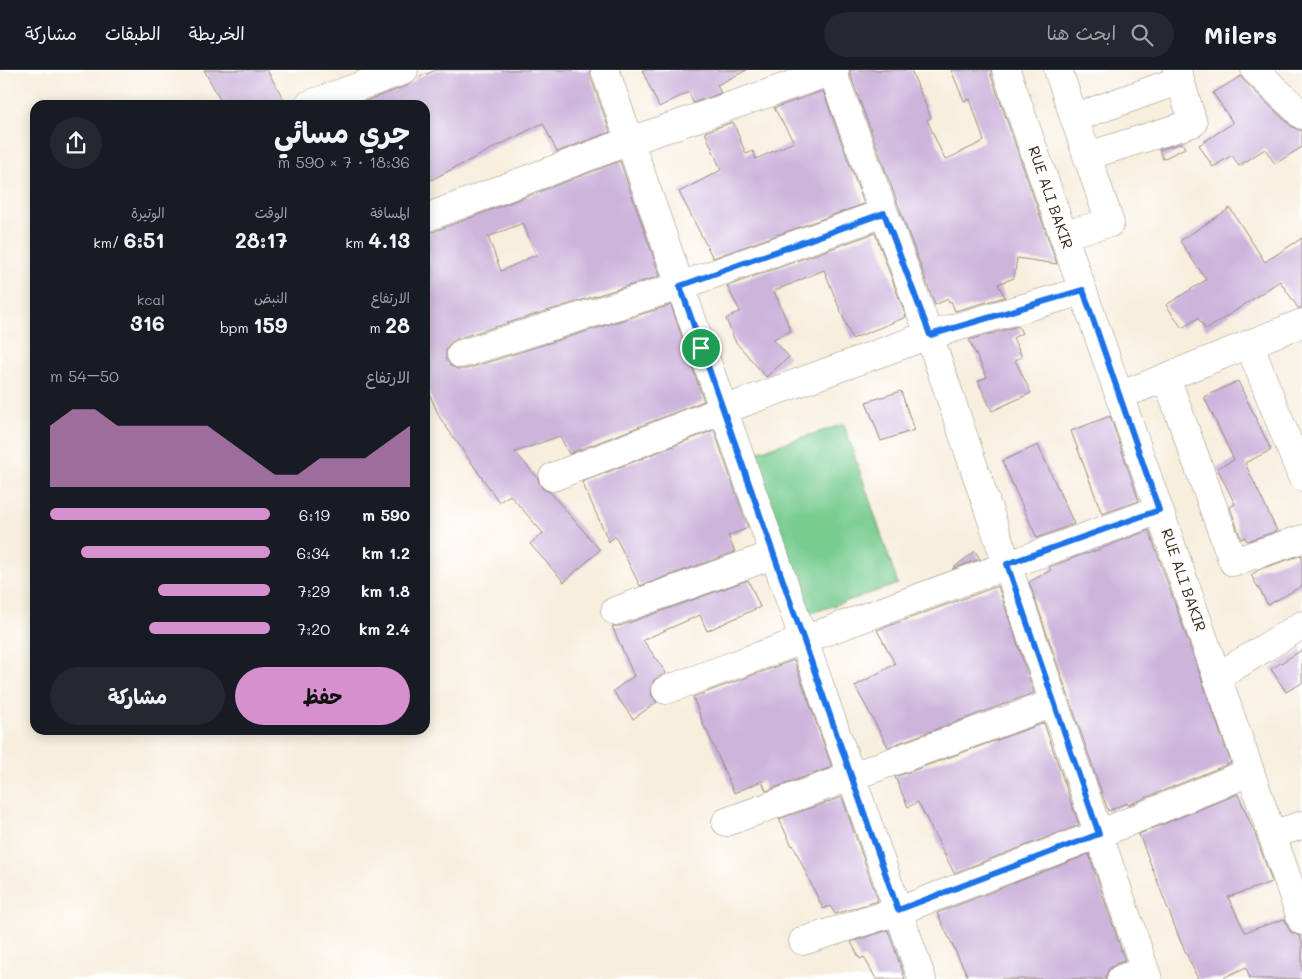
<!DOCTYPE html>
<html lang="ar">
<head>
<meta charset="utf-8">
<style>
  :root { --surface:#171b24; --page:#242831; --text:#f1f3f6; --muted:#9ea1a6; --line:#363941; --accent:#d690ce }
  body { margin:0; font-family:Mali,"Playpen Sans Arabic",sans-serif; background:var(--page); color:var(--text); direction:rtl; height:100vh; display:flex; flex-direction:column; font-size:19px; white-space:nowrap }
  * { box-sizing:border-box; margin:0 }
  p { font-size:16px; color:var(--muted) }
  .icon { flex:none; width:28px; height:28px; fill:none; stroke:currentColor; stroke-width:2; stroke-linecap:round; stroke-linejoin:round }
  .map { position:relative; flex:1; overflow:hidden; direction:ltr }
  .details { position:absolute; left:30px; top:30px; width:400px; height:635px; display:flex; flex-direction:column; background:var(--surface); border-radius:15px; box-shadow:0 2px 12px #0003; direction:rtl }
  .details>* { flex:none }
  .pin { position:absolute; display:grid; place-items:center; width:42px; height:42px; color:#fff; margin:-21px; border:2px solid #fff; border-radius:50%; box-shadow:0 1px 5px #0007 }
  .round { display:grid; place-items:center; flex:none; width:52px; height:52px; border-radius:26px; background:var(--page) }
  .overview { display:flex; align-items:center; justify-content:space-between; height:85px; padding:0 20px }
  h1 { font-size:28px; font-weight:700; line-height:38px }
  .stats { display:grid; grid-template-columns:repeat(3,1fr); gap:8px; height:85px; padding:5px 20px }
  .stats div { display:grid; align-content:center }
  .stats b { font-size:21px; font-weight:700 }
  .stats small { font-size:14px; font-weight:400 }
  .stats p { font-size:14px }
  .chart { height:140px; padding:10px 20px }
  .chart p { display:flex; justify-content:space-between }
  .chart svg { width:100%; height:90px; margin-top:5px; fill:var(--accent); opacity:.7 }
  .cta { display:flex; gap:10px; margin-top:auto; padding:10px 20px }
  .cta a { flex:1; height:58px; border-radius:30px; background:var(--accent); color:#111; font-size:20px; font-weight:700; line-height:58px; text-align:center }
  .cta a+a { background:var(--page); color:var(--text) }
  ul { padding:0 20px; list-style:none; font-size:16px }
  li { display:grid; grid-template-columns:80px 60px 1fr; align-items:center; height:38px }
  li i { height:12px; border-radius:6px; background:var(--accent) }
  header { display:flex; align-items:center; gap:30px; box-sizing:border-box; height:70px; padding:0 25px; background:var(--surface); border-bottom:1px solid var(--line) }
  header strong { font-size:24px }
  nav { display:flex; gap:28px; margin-inline-start:auto; font-size:18px }
  .search { width:350px; height:45px; background:var(--page); display:flex; align-items:center; gap:12px; box-sizing:border-box; padding:0 18px; border-radius:28px; color:var(--muted); font-size:19px }
  .map>svg:first-child { display:block }
  .green { fill:#78cc90; stroke:#5a7b57 }
  .building { fill:#ccb4db; fill-rule:evenodd }
  .lines { fill:none; stroke-linecap:round; stroke-linejoin:round }
  .minor-casing { stroke:#998c7e; stroke-width:29 }
  .tertiary-casing { stroke:#998c7e; stroke-width:29 }
  .minor { stroke:#fff; stroke-width:28 }
  .tertiary { stroke:#fff; stroke-width:28 }
  .route-casing { stroke:#fff; stroke-width:10 }
  .route { stroke:#1a73e8; stroke-width:6 }
  .labels { text-anchor:middle; stroke-width:4.5; stroke-linejoin:round; paint-order:stroke }
  .street-label { font-size:15px; fill:#3b2a1e; stroke:#fff }
</style>
</head>
<body>
<header>
<strong>Milers</strong>
<div class="search"><svg class="icon" aria-label="search" viewBox="0 0 24 24"><circle cx="10" cy="10" r="6"/><path d="M15 15l6 6"/></svg>ابحث هنا</div>
<nav><a>الخريطة</a><a>الطبقات</a><a>مشاركة</a></nav>
</header>
<div class="map">
<svg width="1302" height="909" viewBox="0 0 1302 909">
  <rect width="100%" height="100%" fill="#fff"/>
  <filter id="ink" filterUnits="userSpaceOnUse"><feTurbulence type="fractalNoise" baseFrequency=".02" numOctaves="2"/><feDisplacementMap in="SourceGraphic" scale="10" xChannelSelector="R" yChannelSelector="G"/><feConvolveMatrix kernelMatrix="1 2 1 2 8 2 1 2 1" color-interpolation-filters="sRGB"/></filter>
  <filter id="wash" filterUnits="userSpaceOnUse"><feTurbulence type="fractalNoise" baseFrequency=".0096" numOctaves="4" result="noise"/><feDisplacementMap in="SourceGraphic" scale="20" xChannelSelector="R" yChannelSelector="G"/><feGaussianBlur stdDeviation="1.12" result="paint"/><feColorMatrix in="noise" values="0 0 0 0 0 0 0 0 0 0 0 0 0 0 0 0 0 1.4 0 .05"/><feComposite in="paint" operator="in"/></filter>
  <g filter="url(#wash)">
    <rect width="100%" height="100%" fill="#f7eedd"/>
    <path class="green" d="M844,354L898,514L806,545L750,384Z"/>
    <g id="blocks">
      <path class="building" d="M204,0H267L287,35H223Z
        M436,0H590V5L610,62L557,82L543,53L425,113V35H354L409,15L417,8Z
        M642,0H747L717,15L721,23L693,33L689,22L659,37Z
        M850,0H911L931,48L927,50L945,90L984,71L970,29L964,31L951,0H991V5L1057,194L1017,188L1014,208L998,214L1005,227L955,241L951,231L949,232L948,229L935,235L850,4Z
        M1241,6L1244,11L1291,56L1298,60H1302V77L1275,94L1265,79L1239,96L1232,85L1213,97L1199,75L1233,53L1213,23Z
        M823,21L864,134L713,188L679,122L721,100L705,62L733,52L746,84L753,81L756,89L794,72L774,38Z
        M1182,73L1185,78L1163,89L1159,80Z
        M620,91L660,206L456,269L449,274L446,281V289L451,296L458,299H466L671,235L704,331L569,384L560,366L515,382L538,408L539,413L543,419L550,422L600,480L564,512L530,474L543,463L510,425L499,432L440,348L425,314V163H430ZM523,153L536,185L501,201L488,167Z
        M1230,138L1265,192L1302,168V238H1298L1280,211L1206,260L1198,248L1182,258L1166,235L1206,210L1180,171Z
        M875,163L906,247L852,269L824,200L774,221L791,261L773,269L789,287L766,307L735,271L726,249L740,241L727,216Z
        M1018,256L1022,263L1013,268L1022,287L1015,290L1031,323L992,341L978,311L987,307L969,270Z
        M1238,311L1271,380L1245,393L1277,461L1247,471L1245,467L1241,469L1230,437L1235,434L1217,398L1234,390L1204,327Z
        M901,321L914,360L881,371L866,332Z
        M1110,346L1139,431L1102,444L1071,361Z
        M714,360L748,458L728,466L735,482L640,516L615,466L609,472L582,412Z
        M1038,375L1074,454L1037,468L1002,391Z
        M1149,460L1231,693L1128,735L1127,733L1108,741L1029,512L1051,500L1049,497L1087,483V484Z
        M975,481L980,489L952,499Z
        M1302,485V516L1268,535L1251,505L1260,499Z
        M748,510L760,537L707,561L700,545L643,570L666,603L654,610L651,617L652,626L657,632L633,649L613,621L634,606L612,556H620Z
        M998,516L1034,623L888,677L855,616L895,594L877,560Z
        M1302,580V613L1286,622L1271,599Z
        M794,590L832,697L766,721L762,711L734,723L706,659H705L693,627Z
        M1044,653L1079,755L954,803L918,732L908,737L895,707Z
        M1238,724L1255,764L1272,812L1228,827L1245,862L1285,849L1287,856L1291,862L1300,866L1302,873V909H1250L1246,897L1221,909H1198L1180,870L1139,764Z
        M842,727L878,831L835,844L830,836L823,839L793,775L792,776L779,749Z
        M1089,784L1125,891L1116,894L1109,899L1106,906V909H969L937,843Z
        M888,860L905,909H876L864,887L860,889L851,872Z"/>
    </g>
  </g>
  <g filter="url(#ink)">
    <use href="#blocks" fill-opacity="0" stroke="#998c7e" stroke-width="1"/>
    <g class="lines">
      <defs>
        <path id="minor" d="M605,0L922,909
          M1058,0L1110,153L1063,164
          M1255,0L1302,45
          M832,1L929,265L1148,909
          M308,35L404,0
          M1074,48L1180,10
          M1087,86L1193,53L1177,0
          M425,148L630,71L835,0
          M1249,274L1302,407
          M461,284L680,216L884,143
          M1166,307L1233,492L1302,469
          M1119,326L1302,253
          M553,407L723,340L929,265L1083,221
          M615,541L773,485
          M1217,607L1302,555
          M666,620L1159,440
          M726,752L1054,633
          M1272,765L1302,755
          M803,871L898,841L1099,764L1250,702
          M1121,909L1145,900"/>
        <g id="tertiary">
          <path id="s1" d="M1006,0L1302,851"/>
        </g>
      </defs>
      <use href="#minor" class="minor-casing"/>
      <use href="#tertiary" class="tertiary-casing"/>
      <use href="#minor" class="minor"/>
      <use href="#tertiary" class="tertiary"/>
    </g>
  </g>
  <g class="lines" filter="url(#ink)">
    <defs>
      <path id="route" d="M884,143L930,265L1083,220L1159,440L1007,494L1099,764L898,840L680,216Z"/>
    </defs>
    <use href="#route" class="route-casing"/>
    <use href="#route" class="route"/>
  </g>
  <g class="labels">
    <g class="street-label">
      <text dy="5" stroke="none"><textPath href="#s1" startOffset="135">RUE ALI BAKIR</textPath></text>
      <text dy="5" stroke="none"><textPath href="#s1" startOffset="540">RUE ALI BAKIR</textPath></text>
    </g>
  </g>
</svg>
<div class="pin" style="left:701px;top:278px;background:#1e9e55"><svg class="icon" aria-label="arrive" viewBox="0 0 24 24"><path d="M6 21V4h12l-3 4 3 4H6"/></svg></div>
<section class="details">
<div class="overview"><div><h1>جري مسائي</h1><p>18:36 · 7 × 590 m</p></div><a class="round"><svg class="icon" aria-label="share" viewBox="0 0 24 24"><path d="M12 15V3M7 8l5-5 5 5M5 13v7h14v-7"/></svg></a></div>
<div class="stats">
<div><p>المسافة</p><b>4.13<small> km</small></b></div>
<div><p>الوقت</p><b>28:17</b></div>
<div><p>الوتيرة</p><b>6:51<small> /km</small></b></div>
</div>
<div class="stats">
<div><p>الارتفاع</p><b>28<small> m</small></b></div>
<div><p>النبض</p><b>159<small> bpm</small></b></div>
<div><p>kcal</p><b>316</b></div>
</div>
<div class="chart"><p><span>الارتفاع</span>50–54 m</p>
<svg viewBox="0 0 160 44" preserveAspectRatio="none"><path d="M0 44V14L10 6L20 6L30 14L40 14L50 14L60 14L70 14L80 22L90 30L100 38L110 38L120 30L130 30L140 30L150 22L160 14V44z"/></svg>
</div>
<ul>
<li><b>590 m</b>6:19<i style="width:100%"></i></li>
<li><b>1.2 km</b>6:34<i style="width:86%"></i></li>
<li><b>1.8 km</b>7:29<i style="width:51%"></i></li>
<li><b>2.4 km</b>7:20<i style="width:55%"></i></li>
</ul>
<div class="cta"><a>حفظ</a><a>مشاركة</a></div>
</section>
</div>
</body>
</html>
